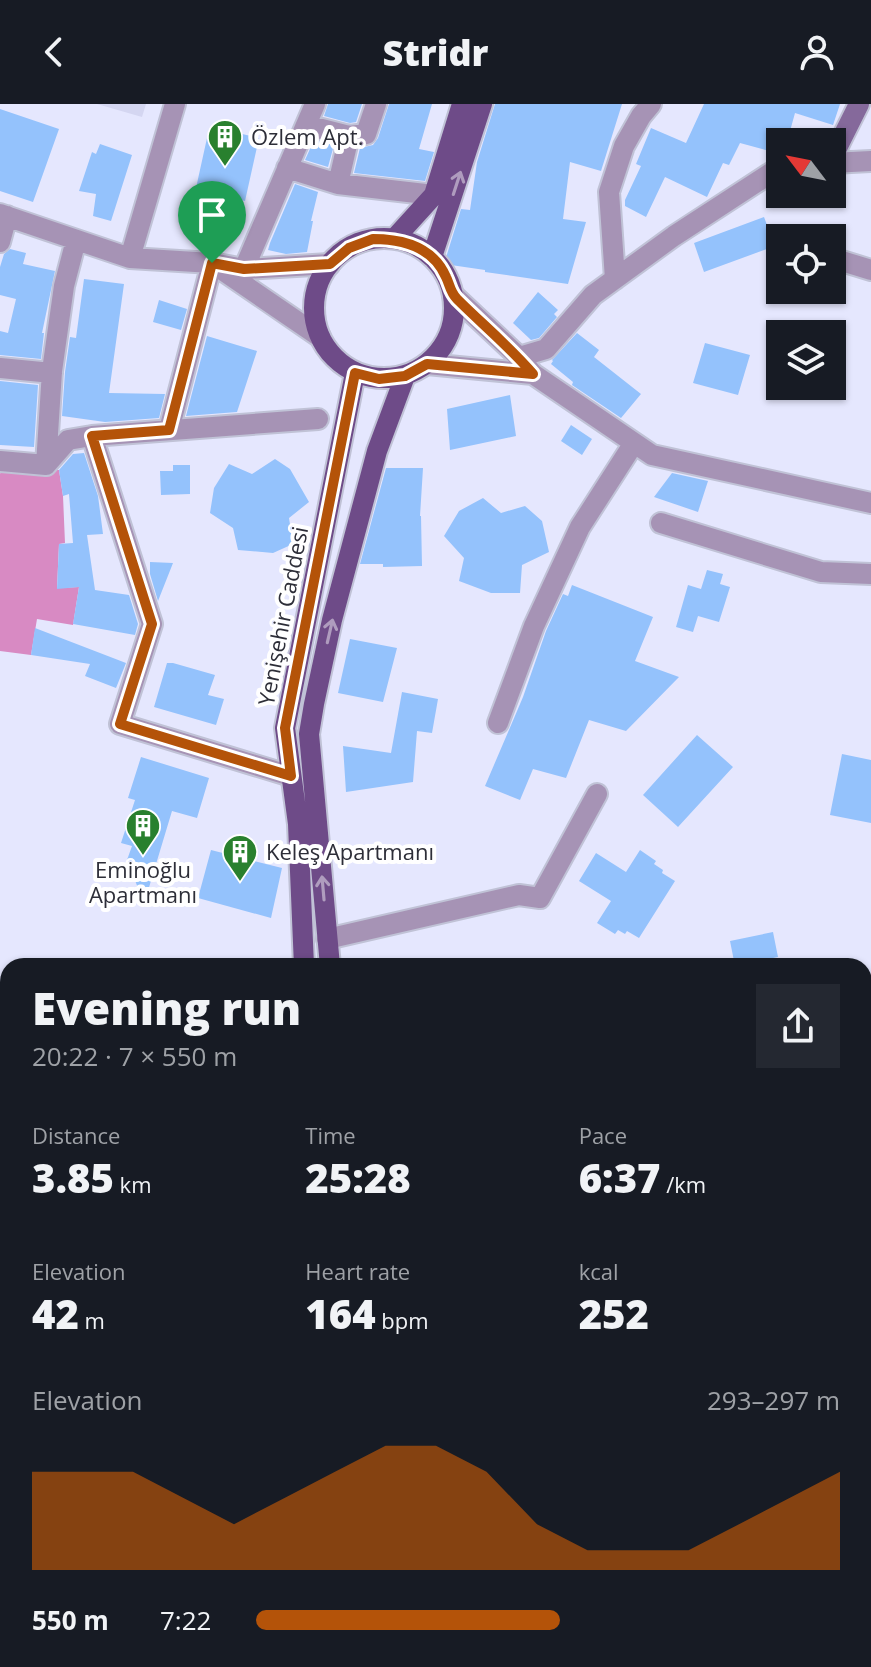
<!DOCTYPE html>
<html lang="en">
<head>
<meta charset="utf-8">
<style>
  :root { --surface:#171b24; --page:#242831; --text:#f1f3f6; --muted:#9ea1a6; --accent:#b45309 }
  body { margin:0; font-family:"Open Sans",sans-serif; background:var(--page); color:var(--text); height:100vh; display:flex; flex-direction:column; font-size:30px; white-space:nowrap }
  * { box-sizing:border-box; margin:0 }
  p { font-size:26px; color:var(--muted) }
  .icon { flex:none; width:44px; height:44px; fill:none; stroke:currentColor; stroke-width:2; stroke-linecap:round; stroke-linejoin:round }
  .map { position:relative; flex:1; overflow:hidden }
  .details { position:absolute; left:0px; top:854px; width:872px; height:710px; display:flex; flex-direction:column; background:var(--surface); border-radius:24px 24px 0 0; box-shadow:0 2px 6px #0004 }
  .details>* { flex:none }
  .needle { width:52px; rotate:302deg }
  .tools { position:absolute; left:766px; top:24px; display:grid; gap:16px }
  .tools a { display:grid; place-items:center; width:80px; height:80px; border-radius:0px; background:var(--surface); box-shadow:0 2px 6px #0004; font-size:40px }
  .pin { position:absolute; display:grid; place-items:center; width:68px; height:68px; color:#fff; margin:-82px -34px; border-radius:50% 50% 50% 0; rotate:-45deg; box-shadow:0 0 8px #0007 }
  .pin .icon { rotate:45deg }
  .round { display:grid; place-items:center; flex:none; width:84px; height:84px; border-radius:0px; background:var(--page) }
  .headline { display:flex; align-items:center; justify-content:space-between; height:136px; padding:0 32px }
  h1 { font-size:44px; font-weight:800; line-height:60px }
  .stats { display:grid; grid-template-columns:repeat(3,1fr); gap:12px; height:136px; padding:8px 32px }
  .stats div { display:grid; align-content:center }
  .stats b { font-size:40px; font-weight:800 }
  .stats small { font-size:22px; font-weight:400 }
  .stats p { font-size:22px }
  .chart { height:224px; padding:16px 32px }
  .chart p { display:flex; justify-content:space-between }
  .chart svg { width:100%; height:144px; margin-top:8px; fill:var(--accent); opacity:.7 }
  ul { padding:0 32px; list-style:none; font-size:26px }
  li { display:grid; grid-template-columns:128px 96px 1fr; align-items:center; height:60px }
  li i { height:20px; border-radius:10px; background:var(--accent) }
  header { display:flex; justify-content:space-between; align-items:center; height:104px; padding:0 32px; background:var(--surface); font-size:36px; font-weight:800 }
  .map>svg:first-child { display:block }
  .built { fill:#d4d6f1 }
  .forest { fill:#d88ac3 }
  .building { fill:#94c2fc }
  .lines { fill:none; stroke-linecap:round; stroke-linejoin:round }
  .street-casing { stroke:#c0c2d6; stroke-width:24 }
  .secondary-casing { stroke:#c0c2d6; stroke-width:24 }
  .primary-casing { stroke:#c0c2d6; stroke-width:24 }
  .street { stroke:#a693b5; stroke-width:20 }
  .secondary { stroke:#85699b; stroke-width:20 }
  .primary { stroke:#6e4b88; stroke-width:20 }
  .oneway { stroke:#af9cbe }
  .route-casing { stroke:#fff; stroke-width:16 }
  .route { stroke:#b45309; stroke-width:10 }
  .labels { text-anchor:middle; stroke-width:8; stroke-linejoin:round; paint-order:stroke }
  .poi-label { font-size:22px; fill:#2d2e38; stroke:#fff; text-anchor:start }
  .street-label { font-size:22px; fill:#2d2e38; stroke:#fff }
</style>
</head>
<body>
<header><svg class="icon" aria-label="back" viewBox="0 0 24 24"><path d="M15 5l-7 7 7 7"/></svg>Stridr<svg class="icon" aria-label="person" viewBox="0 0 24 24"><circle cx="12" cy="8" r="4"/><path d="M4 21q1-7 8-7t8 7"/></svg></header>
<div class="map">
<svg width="871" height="1563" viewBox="0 0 871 1563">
  <rect width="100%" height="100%" fill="#e5e7fe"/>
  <path class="built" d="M97,0H146L142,13Z
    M0,1020L8,1022V1257L0,1254Z
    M0,1456L8,1458V1527L0,1540Z"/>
  <path class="forest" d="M2,365L59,366L63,392L65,439L59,440L57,484L79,483L73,521L37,515L31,551L0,547V370Z"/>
  <path class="building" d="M328,0H362L356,18L350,19L324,12Z
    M389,0H432L419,45L434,48L425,77L354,69L360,44L373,41L378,34Z
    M495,0H622L601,67L570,58L563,115L586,118L568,180L485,168V166L444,160L461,105L470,106L477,58Z
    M704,0H840L833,21L795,9L787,38H780V50L740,39L729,61L723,59L707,93L665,73L646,113L625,102V96L641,62L636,60L651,24L686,39Z
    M0,5L59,25L33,98L0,87Z
    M209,25L237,32L238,29L259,34L245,97L196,84Z
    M314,36L334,41L328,63L305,56Z
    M100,40L132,51L111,117L93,112L96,90L79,87L92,48L96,50Z
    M295,80L318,88L311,117H313L307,148L286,150L268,146L270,139Z
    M764,113L775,142L704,168L694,139Z
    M10,145L26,149L23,160L55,167L42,229H44L41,255L0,251V227L8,229L16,195L0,191V163L4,150Z
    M84,175L124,180L109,289L165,290L159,314L105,318L62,312L65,268L70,233L76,234Z
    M538,188L558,206L554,210L557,213L539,234L531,236L513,219Z
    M159,196L187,205L181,226L153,218Z
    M577,229L599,246L594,253L641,290L621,314L572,281L573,278L551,260L553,257L552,256Z
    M207,232L257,247L237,308L186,312Z
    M705,239L750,251L738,291L693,279Z
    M0,277L38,281L34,343L0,341Z
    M510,291L516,332L450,346L447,305Z
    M571,321L592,335L582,351L561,337Z
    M84,349L98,392L103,430L87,431L95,486L129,491L138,520L135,531L73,520L79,483L57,485L59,440L73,439L69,390L63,392L59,366L73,350Z
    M275,355L290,365L309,398L289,414L293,440L273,449L238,446L233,424L210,409L214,384L229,360L252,370Z
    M173,361H190V390L161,391L160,367H173Z
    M386,364H423L420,412H421L422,462L383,463V460H360Z
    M672,369L708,377L698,408L654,393Z
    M483,394L501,409L525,402L542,417L549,448L522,461L520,489H491L459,477L464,454L444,432L459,407Z
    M150,458L173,459L158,497L150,470Z
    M707,466L723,470L720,480L730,483L719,518L698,512L693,528L676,523L688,481L701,485Z
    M572,481L653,513L635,557L679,573L626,627L589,616L566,674L533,665L520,696L485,682L523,593L546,527L563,490L568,492Z
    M35,524L126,559L116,584L85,572L90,560L31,551Z
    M350,535L397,544L383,598L338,589Z
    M167,559H173L215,571L208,591L224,595L216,621L154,603Z
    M402,588L438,595L432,629L417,627L413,678L346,688L343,642L391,649Z
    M697,631L733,663L678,723L643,691Z
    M842,650L871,656V719L830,711Z
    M141,653L209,674L197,714L172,707L144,800L133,771L134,766L131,765L133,757L127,756L132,742L121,739L135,696L128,694Z
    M211,746L282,764L271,814L198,794Z
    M640,746L656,757L654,760L663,766L662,769L675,777L639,834L627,827L625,830L618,826L615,830L597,819L611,797L579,777L596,749L626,768Z
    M773,828L778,853L735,862L730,837Z"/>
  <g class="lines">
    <defs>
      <path id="street" d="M349,32L366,30L376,0
        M832,59L871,57
        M287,64L338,80L349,32L306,21
        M338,80L434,91
        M0,110L130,154L212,159L244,165L330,160
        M0,138L7,112
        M130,154L175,0
        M832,154L871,166
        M244,165L315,0
        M615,175L609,88L624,42L641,12L651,0
        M519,253L546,245L593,191L674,132L780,63
        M427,260L533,270L519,253L453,191
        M0,264L52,269
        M533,270L652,351L871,399
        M169,326L212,159L320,233
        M92,332L152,520L120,620L291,672
        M0,357L46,361L52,267L64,182L76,136
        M46,361L68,336L92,332L318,315
        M661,419L821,468L871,470
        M498,619L534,522L580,423L634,339
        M327,835L519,791L540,794L597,690
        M0,990L8,993
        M871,1014L865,1098L871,1141
        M0,1438L8,1441
        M864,1473L871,1464
        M224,1556L251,1563"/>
      <path id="secondary" d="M832,54L859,0"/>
      <path id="primary" d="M314 204a70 70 0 1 1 140 0a70 70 0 1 1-140 0Z
        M394,135L434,91L462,0
        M432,153L482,0
        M304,862L298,720L285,624L355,269
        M330,862L309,630L314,600L332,516L377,347L405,272
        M95,1563L99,1556
        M129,1563L133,1556"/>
    </defs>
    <use href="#street" class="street-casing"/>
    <use href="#secondary" class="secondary-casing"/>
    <use href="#primary" class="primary-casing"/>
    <use href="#street" class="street"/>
    <use href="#secondary" class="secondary"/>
    <use href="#primary" class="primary"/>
  </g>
  <defs><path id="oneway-shaft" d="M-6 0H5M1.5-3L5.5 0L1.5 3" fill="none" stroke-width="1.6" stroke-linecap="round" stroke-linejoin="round" transform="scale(2)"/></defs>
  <g class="oneway">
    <use href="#oneway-shaft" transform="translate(457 79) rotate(-72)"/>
    <use href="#oneway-shaft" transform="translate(330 527) rotate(-77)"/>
    <use href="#oneway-shaft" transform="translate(323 784) rotate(-95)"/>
  </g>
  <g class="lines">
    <defs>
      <path id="route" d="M373,135C403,135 433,143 446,173C450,181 450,188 457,195C482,220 510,243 533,270L427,260L405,272L379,275L355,269L285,624L291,672L120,620L152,520L92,332L169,326L212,159L244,165L330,160L349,144Z"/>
    </defs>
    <use href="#route" class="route-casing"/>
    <use href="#route" class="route"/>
  </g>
  <defs>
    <symbol id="building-pin" viewBox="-11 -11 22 30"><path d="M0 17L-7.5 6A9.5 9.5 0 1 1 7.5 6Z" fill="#29802e" stroke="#fff"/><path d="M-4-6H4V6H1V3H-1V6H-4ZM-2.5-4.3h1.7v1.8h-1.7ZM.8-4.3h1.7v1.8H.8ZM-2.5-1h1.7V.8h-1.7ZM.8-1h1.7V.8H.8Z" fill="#fff"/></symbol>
  </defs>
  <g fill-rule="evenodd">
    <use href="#building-pin" x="205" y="13" width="40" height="54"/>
    <use href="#building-pin" x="123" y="702" width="40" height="54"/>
    <use href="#building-pin" x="220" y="728" width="40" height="54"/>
  </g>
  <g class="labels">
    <g class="poi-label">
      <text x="251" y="41">Özlem Apt.</text>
      <text x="266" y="756">Keleş Apartmanı</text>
      <text x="143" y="774" text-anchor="middle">Eminoğlu<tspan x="143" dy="25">Apartmanı</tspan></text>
    </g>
    <g class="street-label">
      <text transform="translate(283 512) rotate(-79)" y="8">Yenişehir Caddesi</text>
    </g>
  </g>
</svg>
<div class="tools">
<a><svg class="needle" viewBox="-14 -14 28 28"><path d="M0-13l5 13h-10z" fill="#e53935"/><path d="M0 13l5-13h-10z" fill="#9ea1a6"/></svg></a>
<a><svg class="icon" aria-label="locate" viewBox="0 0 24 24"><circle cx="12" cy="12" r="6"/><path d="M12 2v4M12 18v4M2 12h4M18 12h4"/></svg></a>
<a><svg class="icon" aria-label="layers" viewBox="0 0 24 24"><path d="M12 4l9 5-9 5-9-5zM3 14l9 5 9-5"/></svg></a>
</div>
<div class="pin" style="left:212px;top:159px;background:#1e9e55"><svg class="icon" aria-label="arrive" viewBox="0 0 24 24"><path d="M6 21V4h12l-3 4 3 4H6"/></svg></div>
<section class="details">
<div class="headline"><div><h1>Evening run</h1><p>20:22 · 7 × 550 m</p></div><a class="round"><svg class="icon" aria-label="share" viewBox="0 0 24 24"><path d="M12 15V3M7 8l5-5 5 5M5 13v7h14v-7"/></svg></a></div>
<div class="stats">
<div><p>Distance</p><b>3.85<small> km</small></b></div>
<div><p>Time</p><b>25:28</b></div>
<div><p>Pace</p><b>6:37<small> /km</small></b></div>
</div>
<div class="stats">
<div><p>Elevation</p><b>42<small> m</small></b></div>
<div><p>Heart rate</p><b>164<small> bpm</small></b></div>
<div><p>kcal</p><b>252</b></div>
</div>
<div class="chart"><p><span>Elevation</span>293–297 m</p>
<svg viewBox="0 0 160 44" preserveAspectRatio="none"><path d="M0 44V14L10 14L20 14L30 22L40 30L50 22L60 14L70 6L80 6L90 14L100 30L110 38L120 38L130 38L140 30L150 22L160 14V44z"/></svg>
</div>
<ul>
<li><b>550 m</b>7:22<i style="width:52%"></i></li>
</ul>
</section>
</div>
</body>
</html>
